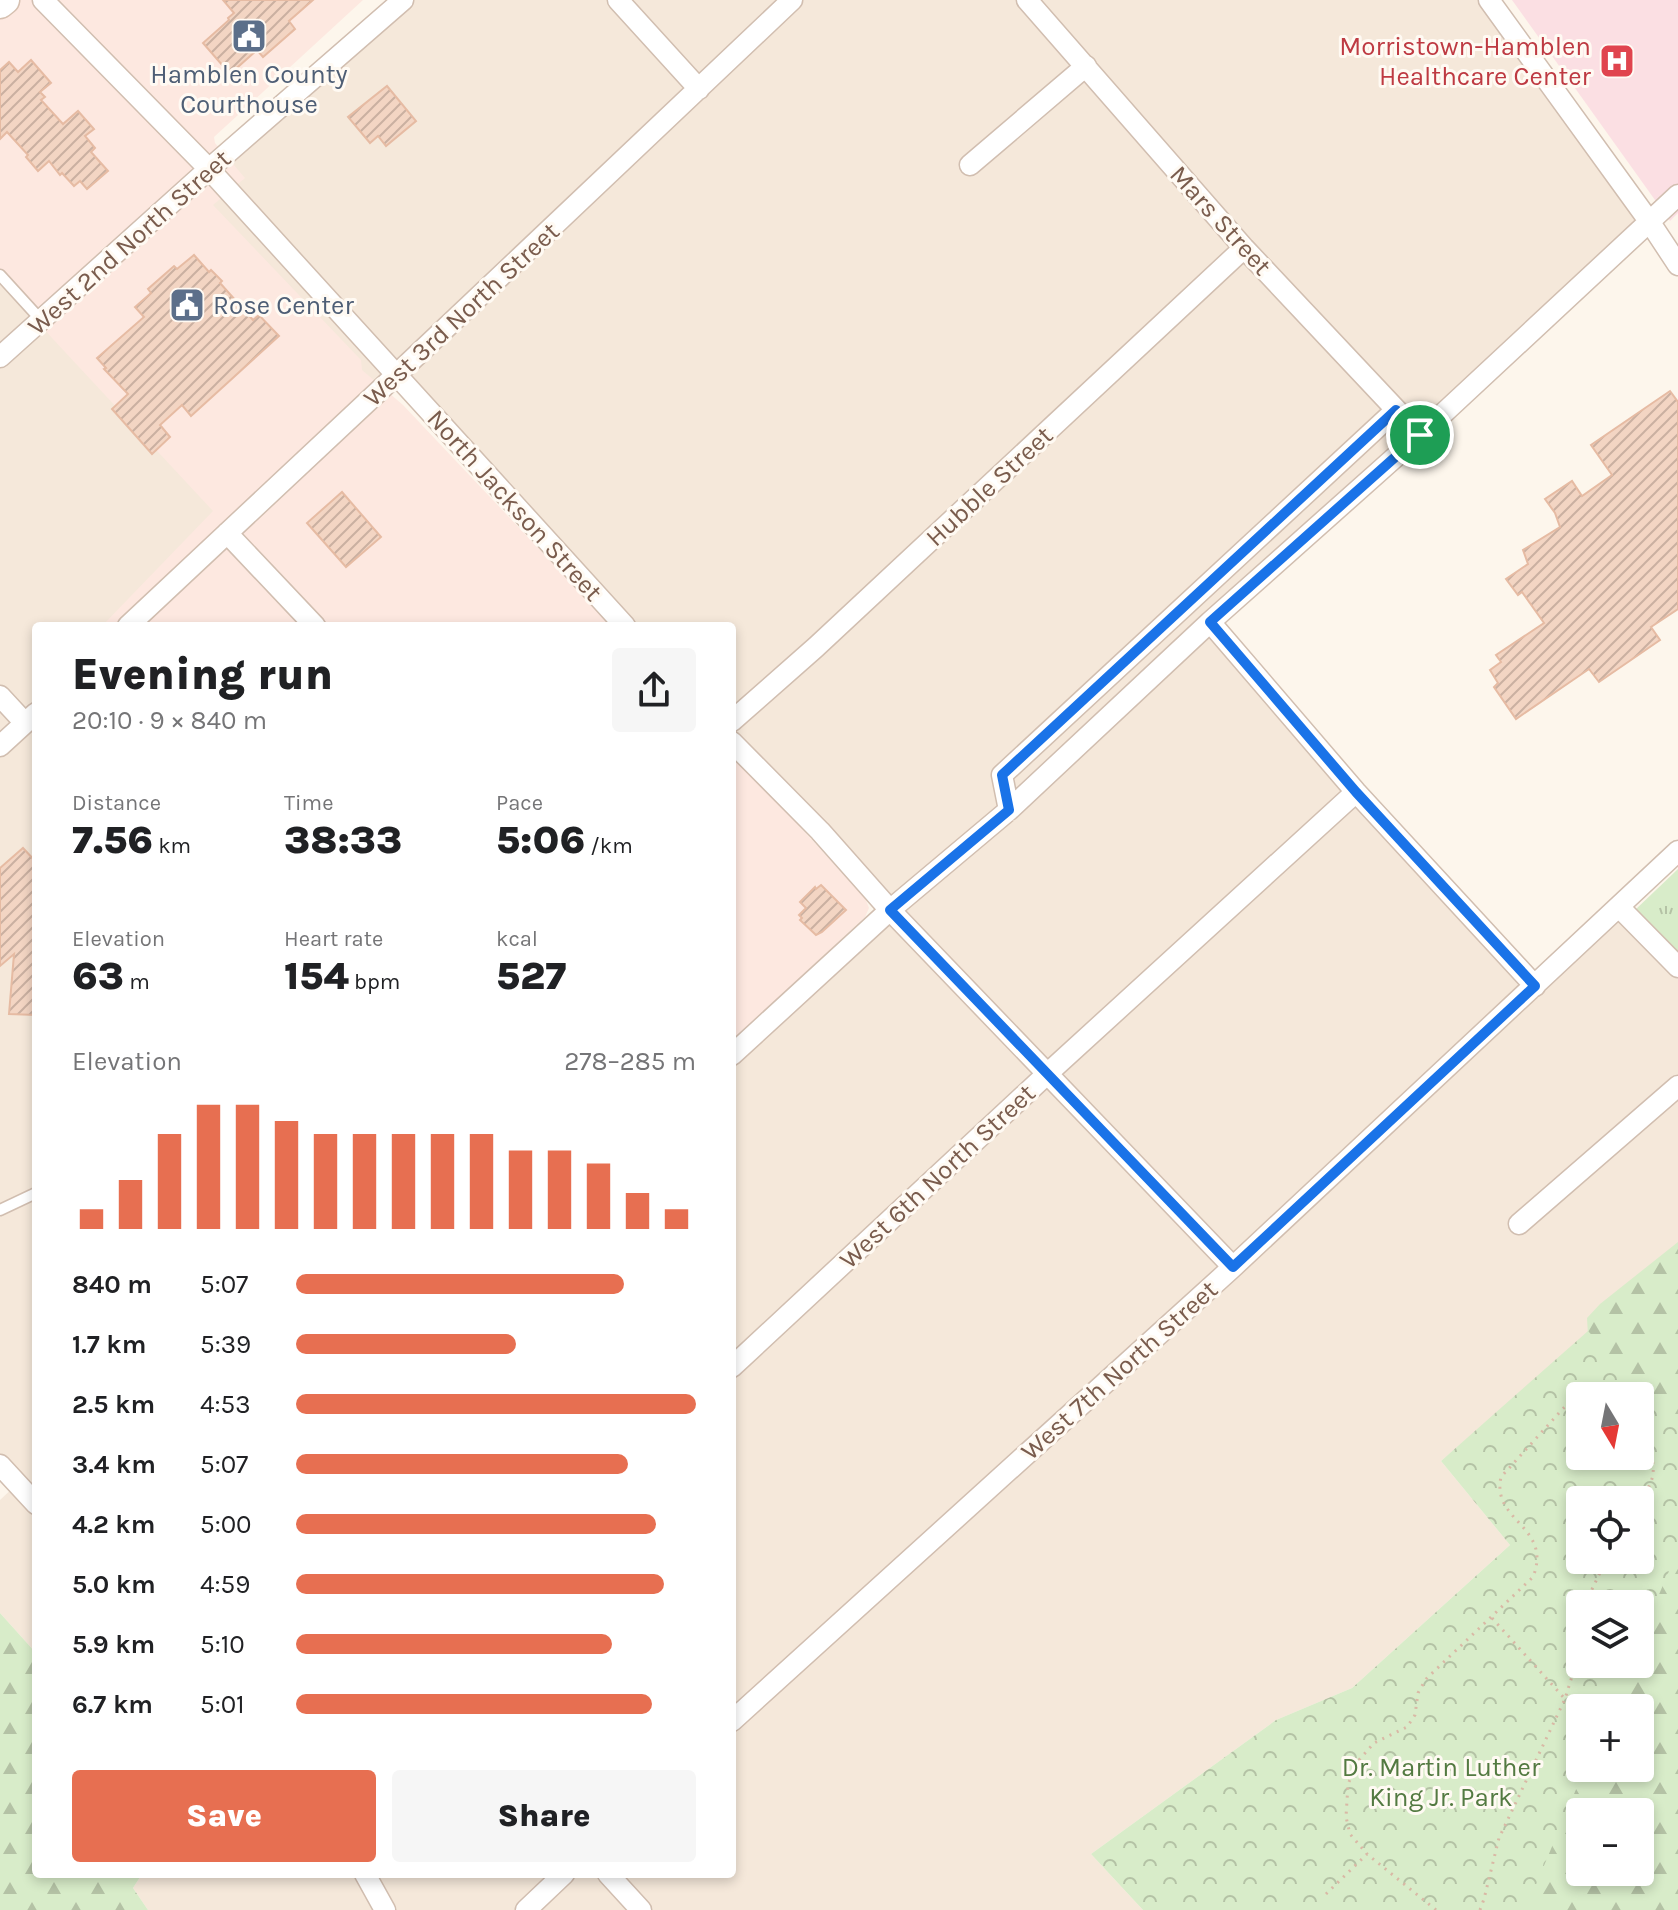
<!DOCTYPE html>
<html lang="en">
<head>
<meta charset="utf-8">
<style>
  :root { --surface:#fff; --page:#f6f6f6; --text:#202124; --muted:#757577; --accent:#e76f51 }
  body { margin:0; font-family:Karla,sans-serif; background:var(--page); color:var(--text); height:100vh; display:flex; flex-direction:column; font-size:30px; white-space:nowrap }
  * { box-sizing:border-box; margin:0 }
  p { font-size:26px; color:var(--muted) }
  .icon { flex:none; width:44px; height:44px; fill:none; stroke:currentColor; stroke-width:2; stroke-linecap:round; stroke-linejoin:round }
  .map { position:relative; flex:1; overflow:hidden }
  .sheet { position:absolute; left:32px; top:622px; width:704px; height:1256px; display:flex; flex-direction:column; background:var(--surface); border-radius:8px; box-shadow:0 4px 12px #0003 }
  .sheet>* { flex:none }
  .needle { width:52px; rotate:170deg }
  .buttons { position:absolute; left:1566px; top:1382px; display:grid; gap:16px }
  .buttons a { display:grid; place-items:center; width:88px; height:88px; border-radius:8px; background:var(--surface); box-shadow:0 4px 12px #0003; font-size:40px }
  .pin { position:absolute; display:grid; place-items:center; width:68px; height:68px; color:#fff; margin:-34px; border:4px solid #fff; border-radius:50%; box-shadow:0 2px 8px #0007 }
  .round { display:grid; place-items:center; flex:none; width:84px; height:84px; border-radius:8px; background:var(--page) }
  .overview { display:flex; align-items:center; justify-content:space-between; height:136px; padding:0 40px }
  h1 { font-size:44px; font-weight:800; line-height:60px }
  .stats { display:grid; grid-template-columns:repeat(3,1fr); gap:12px; height:136px; padding:8px 40px }
  .stats div { display:grid; align-content:center }
  .stats b { font-size:40px; font-weight:800 }
  .stats small { font-size:22px; font-weight:400 }
  .stats p { font-size:22px }
  .chart { height:224px; padding:16px 40px }
  .chart p { display:flex; justify-content:space-between }
  .chart svg { width:100%; height:144px; margin-top:8px; stroke:var(--accent); stroke-width:6 }
  .primary-button { display:flex; gap:16px; margin-top:auto; padding:16px 40px }
  .primary-button a { flex:1; height:92px; border-radius:8px; background:var(--accent); color:#fff; font-size:32px; font-weight:800; line-height:92px; text-align:center }
  .primary-button a+a { background:var(--page); color:var(--text) }
  ul { padding:0 40px; list-style:none; font-size:26px }
  li { display:grid; grid-template-columns:128px 96px 1fr; align-items:center; height:60px }
  li i { height:20px; border-radius:10px; background:var(--accent) }
  .map>svg:first-child { display:block }
  .residential { fill:#f5e8da }
  .commercial { fill:#fde8e0 }
  .medical { fill:#fbdfe3 }
  .grass { fill:url(#grass-tufts) }
  .forest { fill:url(#forest-firs); fill-rule:evenodd }
  .park { fill:url(#park-crowns); fill-rule:evenodd }
  .building { fill:url(#building-hatch); stroke:#e6bba3; stroke-width:2 }
  .lines { fill:none; stroke-linecap:round; stroke-linejoin:round }
  .service-casing { stroke:#d1beb0; stroke-width:13 }
  .minor-casing { stroke:#d1beb0; stroke-width:23 }
  .secondary-casing { stroke:#d6c0b0; stroke-width:31 }
  .path { stroke:#d9b8a5; stroke-width:3; stroke-dasharray:2 6; stroke-linecap:butt }
  .service { stroke:#fff; stroke-width:10 }
  .minor { stroke:#fff; stroke-width:20 }
  .secondary { stroke:#fff; stroke-width:28 }
  .route-casing { stroke:#fff; stroke-width:16 }
  .route { stroke:#1a73e8; stroke-width:10 }
  .labels { text-anchor:middle; stroke-width:6; stroke-linejoin:round; paint-order:stroke }
  .health-label { font-size:26px; fill:#be3a42; stroke:#fffaf3; text-anchor:end }
  .service-label { font-size:26px; fill:#4e5e75; stroke:#fffaf3 }
  .street-label { font-size:26px; fill:#7a5c4d; stroke:#fffaf3 }
  .park-label { font-size:26px; fill:#537a41; stroke:#fffaf3 }
</style>
</head>
<body>
<div class="map">
<svg width="1678" height="1910" viewBox="0 0 1678 1910">
  <defs>
    <pattern id="grass-tufts" width="24" height="20" patternUnits="userSpaceOnUse" patternTransform="scale(2)"><rect width="24" height="20" fill="#d8ecc9"/><path d="M3 7l-1-3M5 7V3M7 7l1-3M15 17l-1-3M17 17v-4M19 17l1-3" fill="none" stroke="#b4c2a5"/></pattern>
    <pattern id="forest-firs" width="22" height="20" patternUnits="userSpaceOnUse" patternTransform="scale(2)"><rect width="22" height="20" fill="#d8ecc9"/><path d="M5 1l3.5 6h-7zM16 11l3.5 6h-7z" fill="#b4c2a5"/></pattern>
    <pattern id="park-crowns" width="20" height="18" patternUnits="userSpaceOnUse" patternTransform="scale(2)"><rect width="20" height="18" fill="#d8ecc9"/><path d="M2 6a3 3 0 1 1 6 0M12 15a3 3 0 1 1 6 0" fill="none" stroke="#b4c2a5"/></pattern>
    <pattern id="building-hatch" width="6" height="6" patternUnits="userSpaceOnUse" patternTransform="scale(2)"><rect width="6" height="6" fill="#f3d5c3"/><path d="M-1 1l2-2M0 6l6-6M5 7l2-2" fill="none" stroke="#cab0a1"/></pattern>
  </defs>
  <rect width="100%" height="100%" fill="#fdf6ec"/>
  <path class="residential" d="M403,0H1489L1649,221L1210,622L1535,986L1619,907L1678,970V1258L1441,1461L1510,1545L1352,1688L1276,1720L1091,1854L1143,1910H148L133,1888L142,1874H732V1055L890,910L732,742V626H625L397,376L128,626H36V713L25,723L36,735V1653L0,1613V1500L17,1484L0,1465V36L209,168Z"/>
  <path class="commercial" d="M0,0H363L214,137L215,143L245,178L213,205L361,360L362,370L403,405L612,626H102L213,511L52,338L0,278Z
    M732,752L865,898L869,908L865,917L732,1041Z"/>
  <path class="medical" d="M1512,0H1678V213L1670,221Z"/>
  <path class="grass" d="M1678,869V955L1635,910Z"/>
  <path class="forest" d="M1678,1242V1910H1529L1530,1873L1580,1768H1640V1708H1591L1606,1664H1640V1604L1657,1527L1640,1396L1589,1352L1587,1318L1600,1304ZM1580,1812H1640V1872H1580Z
    M0,1613L36,1653V1874H142L133,1888L148,1910H0Z"/>
  <path class="park" d="M1588,1331L1678,1428V1550L1640,1639V1604H1580V1664H1629L1611,1708H1580V1768H1585L1530,1899L1565,1910H1143L1091,1854L1276,1720L1352,1688L1510,1545L1441,1461ZM1580,1396H1640V1456H1580ZM1580,1500H1640V1560H1580Z"/>
  <path class="building" d="M223,0H313L289,21L295,29L263,57L257,50L230,74L203,43L229,20L228,18L234,13Z
    M31,60L51,83L40,92L45,97L41,100L63,124L78,111L94,129L85,136L95,148L91,152L108,171L87,189L80,181L74,186L62,173L60,175L49,161L38,171L26,157L28,155L7,132L0,139V70L9,62L18,72Z
    M387,86L416,121L386,146L378,136L370,143L348,117Z
    M194,255L209,272L211,270L222,281L220,283L253,320L259,315L279,336L191,416L182,405L160,425L170,437L152,454L112,409L128,394L104,369L106,368L97,358L144,317L135,307L151,293L148,289L174,266L177,269Z
    M1670,391L1678,402V609L1651,627L1660,640L1599,682L1589,669L1516,719L1494,687L1498,683L1490,670L1501,662L1496,655L1544,623L1522,592L1518,595L1506,579L1528,564L1523,550L1560,527L1555,513L1545,499L1572,481L1582,496L1612,475L1591,445Z
    M342,492L381,537L346,567L307,523Z
    M23,848L36,862V1015L9,1014L14,954L0,966V868Z
    M821,885L846,910L822,932L816,935L800,920L802,918L799,915L806,908L800,902L815,887L816,889Z"/>
  <g class="lines">
    <defs>
      <path id="service" d="M0,275L41,320
        M0,1210L36,1193"/>
      <path id="minor" d="M43,0L209,169L625,626
        M618,0L699,89
        M1027,0L1244,248L1420,435
        M1489,0L1649,221L1678,265
        M970,165L1086,66
        M0,357L209,169L403,0
        M227,533L315,626
        M1210,622L1356,792L1535,986
        M128,626L396,375L792,0
        M0,696L25,723
        M732,721L816,647L1244,248
        M732,742L820,831L890,910L1233,1267
        M0,746L36,713
        M1009,810L1002,775L1396,410
        M1619,907L1678,967
        M732,1055L890,910L1009,810L1210,622L1420,435L1678,195
        M1519,1224L1678,1086
        M732,1367L1047,1074L1356,792
        M0,1465L36,1504
        M732,1721L1233,1267L1678,851
        M365,1874L385,1910
        M608,1874L641,1910
        M526,1910L564,1874"/>
      <path id="secondary" d="M0,4L5,0"/>
    </defs>
    <use href="#service" class="service-casing"/>
    <use href="#minor" class="minor-casing"/>
    <use href="#secondary" class="secondary-casing"/>
    <path class="path" d="M1583,1396L1592,1394L1601,1396
      M1639,1500C1643,1495 1648,1489 1650,1484C1658,1467 1650,1447 1640,1434
      M1585,1604L1606,1560
      M1492,1618L1565,1699
      M1326,1894L1367,1854
      M1436,1910L1367,1854L1350,1834L1346,1817L1348,1784L1359,1760L1374,1743L1407,1727L1415,1715L1418,1693L1426,1679L1533,1577C1553,1526 1491,1522 1501,1477L1569,1402L1580,1397
      M1480,1910L1484,1899L1499,1838L1565,1699L1573,1673L1580,1626"/>
    <use href="#service" class="service"/>
    <use href="#minor" class="minor"/>
    <use href="#secondary" class="secondary"/>
  </g>
  <g class="lines">
    <defs>
      <path id="route" d="M1396,410L1420,435L1210,622L1356,792L1535,986L1233,1267L890,910L1009,810L1002,775Z"/>
    </defs>
    <use href="#route" class="route-casing"/>
    <use href="#route" class="route"/>
  </g>
  <defs>
    <symbol id="civic-square" viewBox="-11 -11 22 22"><rect x="-9" y="-9" width="18" height="18" rx="4" fill="#5c6f8a" stroke="#fffaf3"/><path d="M-.6-6.5H3V-4.5H.6V-3L4-1V1h2V6H-6V1h2V-1L-.6-3ZM-1.2 2.5V6h2.4V2.5Z" fill="#fff"/></symbol>
    <symbol id="hospital-square" viewBox="-11 -11 22 22"><rect x="-9" y="-9" width="18" height="18" rx="4" fill="#e0444e" stroke="#fffaf3"/><path d="M-5-5h3v3.5h4V-5h3V5h-3V1.5h-4V5h-3Z" fill="#fff"/></symbol>
  </defs>
  <g fill-rule="evenodd">
    <use href="#civic-square" x="229" y="16" width="40" height="40"/>
    <use href="#hospital-square" x="1597" y="41" width="40" height="40"/>
    <use href="#civic-square" x="167" y="285" width="40" height="40"/>
  </g>
  <g class="labels">
    <g class="health-label">
      <text x="1591" y="55">Morristown-Hamblen<tspan x="1591" dy="30">Healthcare Center</tspan></text>
    </g>
    <g class="service-label">
      <text x="249" y="83">Hamblen County<tspan x="249" dy="30">Courthouse</tspan></text>
      <text x="213" y="314" text-anchor="start">Rose Center</text>
    </g>
    <g class="street-label">
      <text transform="translate(1221 220) rotate(48)" y="9">Mars Street</text>
      <text transform="translate(129 242) rotate(-42)" y="9">West 2nd North Street</text>
      <text transform="translate(461 314) rotate(-43)" y="9">West 3rd North Street</text>
      <text transform="translate(989 486) rotate(-43)" y="9">Hubble Street</text>
      <text transform="translate(515 505) rotate(48)" y="9">North Jackson Street</text>
      <text transform="translate(937 1176) rotate(-43)" y="9">West 6th North Street</text>
      <text transform="translate(1119 1370) rotate(-42)" y="9">West 7th North Street</text>
    </g>
    <g class="park-label">
      <text x="1441" y="1776">Dr. Martin Luther<tspan x="1441" dy="30">King Jr. Park</tspan></text>
    </g>
  </g>
</svg>
<div class="buttons">
<a><svg class="needle" viewBox="-14 -14 28 28"><path d="M0-13l5 13h-10z" fill="#e53935"/><path d="M0 13l5-13h-10z" fill="#757577"/></svg></a>
<a><svg class="icon" aria-label="locate" viewBox="0 0 24 24"><circle cx="12" cy="12" r="6"/><path d="M12 2v4M12 18v4M2 12h4M18 12h4"/></svg></a>
<a><svg class="icon" aria-label="layers" viewBox="0 0 24 24"><path d="M12 4l9 5-9 5-9-5zM3 14l9 5 9-5"/></svg></a>
<a>+</a>
<a>−</a>
</div>
<div class="pin" style="left:1420px;top:435px;background:#1e9e55"><svg class="icon" aria-label="arrive" viewBox="0 0 24 24"><path d="M6 21V4h12l-3 4 3 4H6"/></svg></div>
<section class="sheet">
<div class="overview"><div><h1>Evening run</h1><p>20:10 · 9 × 840 m</p></div><a class="round"><svg class="icon" aria-label="share" viewBox="0 0 24 24"><path d="M12 15V3M7 8l5-5 5 5M5 13v7h14v-7"/></svg></a></div>
<div class="stats">
<div><p>Distance</p><b>7.56<small> km</small></b></div>
<div><p>Time</p><b>38:33</b></div>
<div><p>Pace</p><b>5:06<small> /km</small></b></div>
</div>
<div class="stats">
<div><p>Elevation</p><b>63<small> m</small></b></div>
<div><p>Heart rate</p><b>154<small> bpm</small></b></div>
<div><p>kcal</p><b>527</b></div>
</div>
<div class="chart"><p><span>Elevation</span>278–285 m</p>
<svg viewBox="0 0 160 44" preserveAspectRatio="none"><path d="M5 44V38M15 44V29M25 44V15M35 44V6M45 44V6M55 44V11M65 44V15M75 44V15M85 44V15M95 44V15M105 44V15M115 44V20M125 44V20M135 44V24M145 44V33M155 44V38"/></svg>
</div>
<ul>
<li><b>840 m</b>5:07<i style="width:82%"></i></li>
<li><b>1.7 km</b>5:39<i style="width:55%"></i></li>
<li><b>2.5 km</b>4:53<i style="width:100%"></i></li>
<li><b>3.4 km</b>5:07<i style="width:83%"></i></li>
<li><b>4.2 km</b>5:00<i style="width:90%"></i></li>
<li><b>5.0 km</b>4:59<i style="width:92%"></i></li>
<li><b>5.9 km</b>5:10<i style="width:79%"></i></li>
<li><b>6.7 km</b>5:01<i style="width:89%"></i></li>
</ul>
<div class="primary-button"><a>Save</a><a>Share</a></div>
</section>
</div>
</body>
</html>
